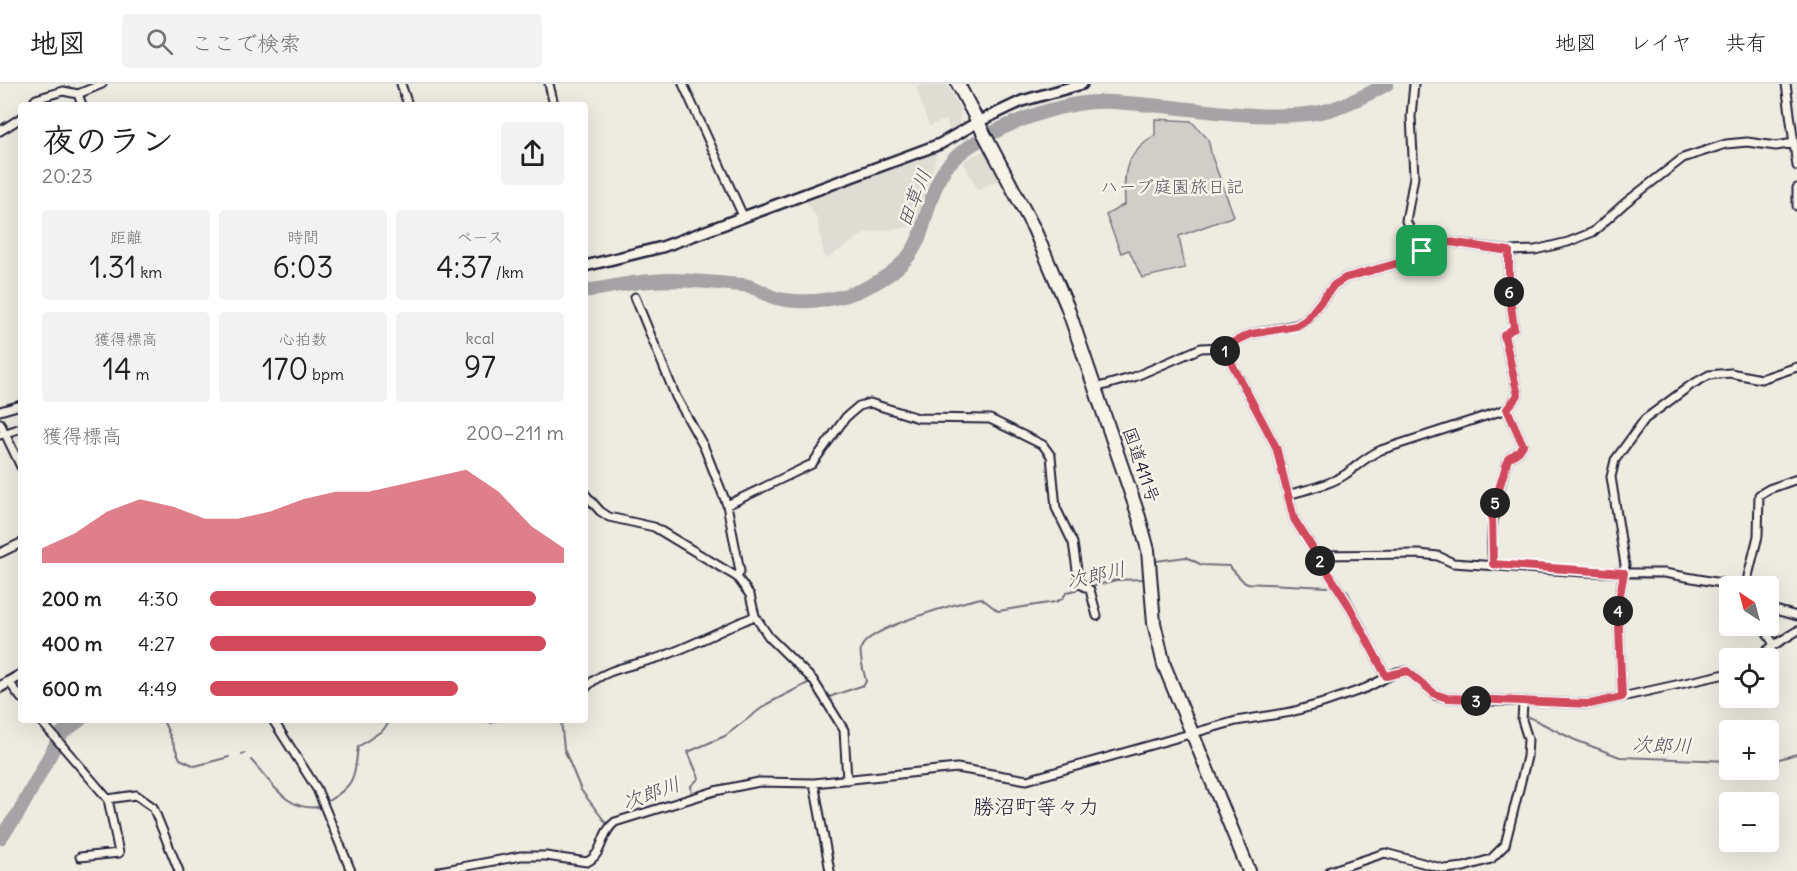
<!DOCTYPE html>
<html lang="ja">
<head>
<meta charset="utf-8">
<style>
  :root { --surface:#fff; --page:#f2f2f2; --text:#202124; --muted:#757577; --line:#e0e0e0; --accent:#d1495b }
  body { margin:0; font-family:Delius,"Klee One",sans-serif; background:var(--page); color:var(--text); height:100vh; display:flex; flex-direction:column; font-size:22px; white-space:nowrap }
  * { box-sizing:border-box; margin:0 }
  p { font-size:20px; color:var(--muted) }
  .icon { flex:none; width:33px; height:33px; fill:none; stroke:currentColor; stroke-width:2; stroke-linecap:round; stroke-linejoin:round }
  .map { position:relative; flex:1; overflow:hidden }
  .drawer { position:absolute; left:18px; top:18px; width:570px; height:621px; display:flex; flex-direction:column; background:var(--surface); border-radius:6px; box-shadow:0 6px 24px #0002 }
  .drawer>* { flex:none }
  .needle { width:39px; rotate:324deg }
  .fabs { position:absolute; left:1719px; top:492px; display:grid; gap:12px }
  .fabs a { display:grid; place-items:center; width:60px; height:60px; border-radius:6px; background:var(--surface); box-shadow:0 6px 24px #0002; font-size:30px }
  .pin { position:absolute; display:grid; place-items:center; width:51px; height:51px; color:#fff; margin:-26px; border-radius:12px; box-shadow:0 3px 9px #0006 }
  .km { position:absolute; width:30px; height:30px; margin:-15px; border-radius:50%; background:#222; color:#fff; font-size:16px; line-height:30px; text-align:center }
  .round { display:grid; place-items:center; flex:none; width:63px; height:63px; border-radius:6px; background:var(--page) }
  .overview { display:flex; align-items:center; justify-content:space-between; height:102px; padding:0 24px }
  h1 { font-size:33px; font-weight:600; line-height:45px }
  .stats { display:grid; grid-template-columns:repeat(3,1fr); gap:9px; height:102px; padding:6px 24px }
  .stats div { display:grid; align-content:center; border-radius:6px; background:var(--page); text-align:center }
  .stats b { font-size:30px; font-weight:600 }
  .stats small { font-size:16px; font-weight:400 }
  .stats p { font-size:16px }
  .chart { height:168px; padding:12px 24px }
  .chart p { display:flex; justify-content:space-between }
  .chart svg { width:100%; height:108px; margin-top:6px; fill:var(--accent); opacity:.7 }
  ul { padding:0 24px; list-style:none; font-size:20px }
  li { display:grid; grid-template-columns:96px 72px 1fr; align-items:center; height:45px }
  li i { height:15px; border-radius:8px; background:var(--accent) }
  header { display:flex; align-items:center; gap:36px; box-sizing:border-box; height:84px; padding:0 30px; background:var(--surface); border-bottom:2px solid var(--line) }
  header strong { font-size:28px }
  nav { display:flex; gap:33px; margin-inline-start:auto; font-size:21px }
  .search { width:420px; height:54px; background:var(--page); display:flex; align-items:center; gap:15px; box-sizing:border-box; padding:0 21px; border-radius:6px; color:var(--muted); font-size:22px }
  .map>svg:first-child { display:block }
  .built { fill:#dfdcd4 }
  .green { fill:#d1cdc9; stroke:#7a7882; stroke-width:1.5 }
  .lines { fill:none; stroke-linecap:round; stroke-linejoin:round }
  .stream { stroke:#716f7b; stroke-width:2 }
  .river { stroke:#a6a3a6; stroke-width:14 }
  .street-casing { stroke:#22223b; stroke-width:11 }
  .secondary-casing { stroke:#22223b; stroke-width:14 }
  .highway-casing { stroke:#22223b; stroke-width:16 }
  .street { stroke:#f7f3e8; stroke-width:7 }
  .secondary { stroke:#f7f3e8; stroke-width:9 }
  .highway { stroke:#f7f3e8; stroke-width:12 }
  .route-casing { stroke:#fff; stroke-width:12 }
  .route { stroke:#d1495b; stroke-width:8 }
  .labels { text-anchor:middle; stroke-width:5; stroke-linejoin:round; paint-order:stroke }
  .park-label { font-size:18px; fill:#575566; stroke:#f7f3e8 }
  .street-label { font-size:18px; fill:#22223b; stroke:#f7f3e8 }
  .water-label { font-size:20px; font-style:italic; fill:#504f60; stroke:#f7f3e8 }
  .quarter-label { font-size:21px; fill:#22223b; stroke:#f7f3e8 }
</style>
</head>
<body>
<header>
<strong>地図</strong>
<div class="search"><svg class="icon" aria-label="search" viewBox="0 0 24 24"><circle cx="10" cy="10" r="6"/><path d="M15 15l6 6"/></svg>ここで検索</div>
<nav><a>地図</a><a>レイヤ</a><a>共有</a></nav>
</header>
<div class="map">
<svg width="1797" height="787" viewBox="0 0 1797 787">
  <rect width="100%" height="100%" fill="#eeebe1"/>
  <filter id="ink" filterUnits="userSpaceOnUse"><feTurbulence type="fractalNoise" baseFrequency=".0167" numOctaves="2"/><feDisplacementMap in="SourceGraphic" scale="12" xChannelSelector="R" yChannelSelector="G"/><feConvolveMatrix kernelMatrix="1 2 1 2 8 2 1 2 1" color-interpolation-filters="sRGB"/></filter>
  <g filter="url(#ink)">
    <path class="built" d="M924,0H947L961,27L959,41L950,47L946,36L929,42L916,3Z
      M940,60L915,142L865,149L825,176L817,134L802,111Z
      M991,63L1007,92L978,106L963,77Z"/>
    <path class="green" d="M1155,35L1191,37L1208,55L1212,73L1234,132L1179,152L1185,184L1142,194L1129,166L1121,169L1106,131L1125,120C1123,85 1125,72 1155,51Z"/>
    <g class="lines">
      <path class="stream" d="M1156,490V477L1186,473L1202,481L1229,482L1245,499L1328,503
        M1090,503L1116,496L1143,495
        M1347,507L1387,585
        M1398,592L1410,593
        M1417,599L1434,616L1489,622H1514
        M829,613L864,601L866,597C864,588 859,573 861,564C868,543 959,519 981,514L998,527L1055,518L1062,515L1067,508L1084,504
        M1529,633L1575,656L1620,673L1730,677
        M163,636L180,675L195,682L229,673
        M487,636L491,639L497,636
        M561,636L564,665L581,706L606,739L641,727
        M242,670L245,669
        M251,676C270,696 286,728 318,723
        M1768,678L1797,670
        M692,712L691,702L699,694L688,668L725,652L767,620L810,598L812,601
        M328,717C355,701 354,694 358,663L383,646L391,636"/>
      <path class="river" d="M585,207C607,204 630,198 652,197C682,194 713,199 743,201C755,201 764,211 776,214C808,222 848,215 877,198C931,166 917,140 940,93C959,55 1037,27 1077,20C1106,15 1134,20 1162,22C1213,27 1270,37 1321,28C1344,23 1367,11 1387,0
        M0,754L18,730L62,649L80,636"/>
      <defs>
        <path id="street" d="M401,0L408,21
          M549,0L554,21
          M683,0L743,132
          M1414,0L1411,32L1414,93L1406,137L1422,167L1443,157L1511,167L1535,166L1568,158L1593,148L1625,119L1683,74L1726,60L1747,58L1776,62L1794,59
          M1786,0L1797,82
          M78,10L82,21
          M31,21L36,15L63,7L78,10L102,0
          M0,47L21,34
          M1797,104V122
          M635,213L676,313L704,363L727,421L740,487L737,493
          M1223,263L1276,363L1294,435L1348,520L1386,592
          M1095,304L1134,293L1201,264L1223,263L1251,250L1296,241L1306,236L1334,201L1345,194L1402,178L1422,167
          M0,327L21,321
          M0,339L21,383
          M0,351L21,344
          M585,410L600,427L609,433L654,443L737,493L750,511L755,532L769,553L813,596L844,646L847,696
          M1288,411C1307,405 1330,401 1346,390C1358,381 1367,372 1381,366L1507,325
          M727,421L812,380L846,333L859,322L870,319L918,334L990,335L1043,361L1051,372L1056,424L1073,459L1079,499L1090,506L1097,532
          M0,469L21,459
          M1316,471L1419,470L1438,472L1453,479L1583,488L1664,489L1738,502
          M1493,480C1488,440 1497,412 1508,375L1519,367L1523,361L1507,325L1518,311L1504,251L1514,244L1509,206V167
          M1748,502V492L1758,452L1759,411L1769,405L1797,395
          M1768,524L1797,532
          M1763,542L1774,561
          M1757,574L1774,561L1797,547
          M9,598L21,614
          M585,605C602,583 641,581 666,571C696,560 725,544 755,532
          M1622,613L1618,521L1625,481L1611,393L1615,376L1645,335L1691,301L1709,291L1730,289L1761,295L1797,283
          M40,636L108,715L119,769L80,773
          M273,636L317,705L351,787
          M814,699L830,787
          M108,715L136,711L153,723L179,787
          M440,787L521,772H546L587,778C604,770 600,749 615,738L715,707L759,698L814,699L957,684L1027,696L1236,637L1291,628L1323,619L1366,604L1397,588L1407,587L1435,610L1447,614L1590,620L1730,589
          M1330,787L1385,769L1445,785L1464,783L1491,775L1505,761L1527,673L1528,655L1522,636L1523,619"/>
        <path id="secondary" d="M585,182L662,163L703,148L940,60L978,38L1022,17L1082,0
          M0,603L21,591"/>
        <path id="highway" d="M958,0L1034,145L1067,222L1139,433L1148,466L1154,539L1164,581L1249,787"/>
      </defs>
      <use href="#street" class="street-casing"/>
      <use href="#secondary" class="secondary-casing"/>
      <use href="#highway" class="highway-casing"/>
      <use href="#street" class="street"/>
      <use href="#secondary" class="secondary"/>
      <use href="#highway" class="highway"/>
    </g>
  </g>
  <g class="lines" filter="url(#ink)">
    <defs>
      <path id="route" d="M1443,157L1509,167V206L1514,244L1504,251L1518,311L1507,325L1523,361L1519,367L1508,375L1492,428L1493,480L1624,489L1618,521L1622,613L1590,620L1447,614L1435,610L1407,587L1386,592L1348,520L1294,435L1276,363L1223,263L1251,250L1296,242L1306,236L1334,201L1345,194L1402,178Z"/>
    </defs>
    <use href="#route" class="route-casing"/>
    <use href="#route" class="route"/>
  </g>
  <g class="labels">
    <g class="park-label">
      <text x="1172" y="109">ハーブ庭園旅日記</text>
    </g>
    <g class="street-label">
      <text transform="translate(1141 381) rotate(71)" y="6">国道411号</text>
    </g>
    <g class="water-label">
      <text transform="translate(914 114) rotate(-68)" y="7">田草川</text>
      <text transform="translate(1096 491) rotate(-13)" y="7">次郎川</text>
      <text transform="translate(1662 661) rotate(2)" y="7">次郎川</text>
      <text transform="translate(651 709) rotate(-20)" y="7">次郎川</text>
    </g>
    <g class="quarter-label">
      <text x="1036" y="730">勝沼町等々力</text>
    </g>
  </g>
</svg>
<div class="fabs">
<a><svg class="needle" viewBox="-14 -14 28 28"><path d="M0-13l5 13h-10z" fill="#e53935"/><path d="M0 13l5-13h-10z" fill="#757577"/></svg></a>
<a><svg class="icon" aria-label="locate" viewBox="0 0 24 24"><circle cx="12" cy="12" r="6"/><path d="M12 2v4M12 18v4M2 12h4M18 12h4"/></svg></a>
<a>+</a>
<a>−</a>
</div>
<div class="pin" style="left:1422px;top:167px;background:#1e9e55"><svg class="icon" aria-label="arrive" viewBox="0 0 24 24"><path d="M6 21V4h12l-3 4 3 4H6"/></svg></div>
<b class="km" style="left:1225px;top:267px">1</b>
<b class="km" style="left:1320px;top:477px">2</b>
<b class="km" style="left:1476px;top:617px">3</b>
<b class="km" style="left:1618px;top:527px">4</b>
<b class="km" style="left:1495px;top:419px">5</b>
<b class="km" style="left:1509px;top:208px">6</b>
<section class="drawer">
<div class="overview"><div><h1>夜のラン</h1><p>20:23</p></div><a class="round"><svg class="icon" aria-label="share" viewBox="0 0 24 24"><path d="M12 15V3M7 8l5-5 5 5M5 13v7h14v-7"/></svg></a></div>
<div class="stats">
<div><p>距離</p><b>1.31<small> km</small></b></div>
<div><p>時間</p><b>6:03</b></div>
<div><p>ペース</p><b>4:37<small> /km</small></b></div>
</div>
<div class="stats">
<div><p>獲得標高</p><b>14<small> m</small></b></div>
<div><p>心拍数</p><b>170<small> bpm</small></b></div>
<div><p>kcal</p><b>97</b></div>
</div>
<div class="chart"><p><span>獲得標高</span>200–211 m</p>
<svg viewBox="0 0 160 44" preserveAspectRatio="none"><path d="M0 44V38L10 32L20 23L30 18L40 21L50 26L60 26L70 23L80 18L90 15L100 15L110 12L120 9L130 6L140 15L150 29L160 38V44z"/></svg>
</div>
<ul>
<li><b>200 m</b>4:30<i style="width:92%"></i></li>
<li><b>400 m</b>4:27<i style="width:95%"></i></li>
<li><b>600 m</b>4:49<i style="width:70%"></i></li>
</ul>
</section>
</div>
</body>
</html>
